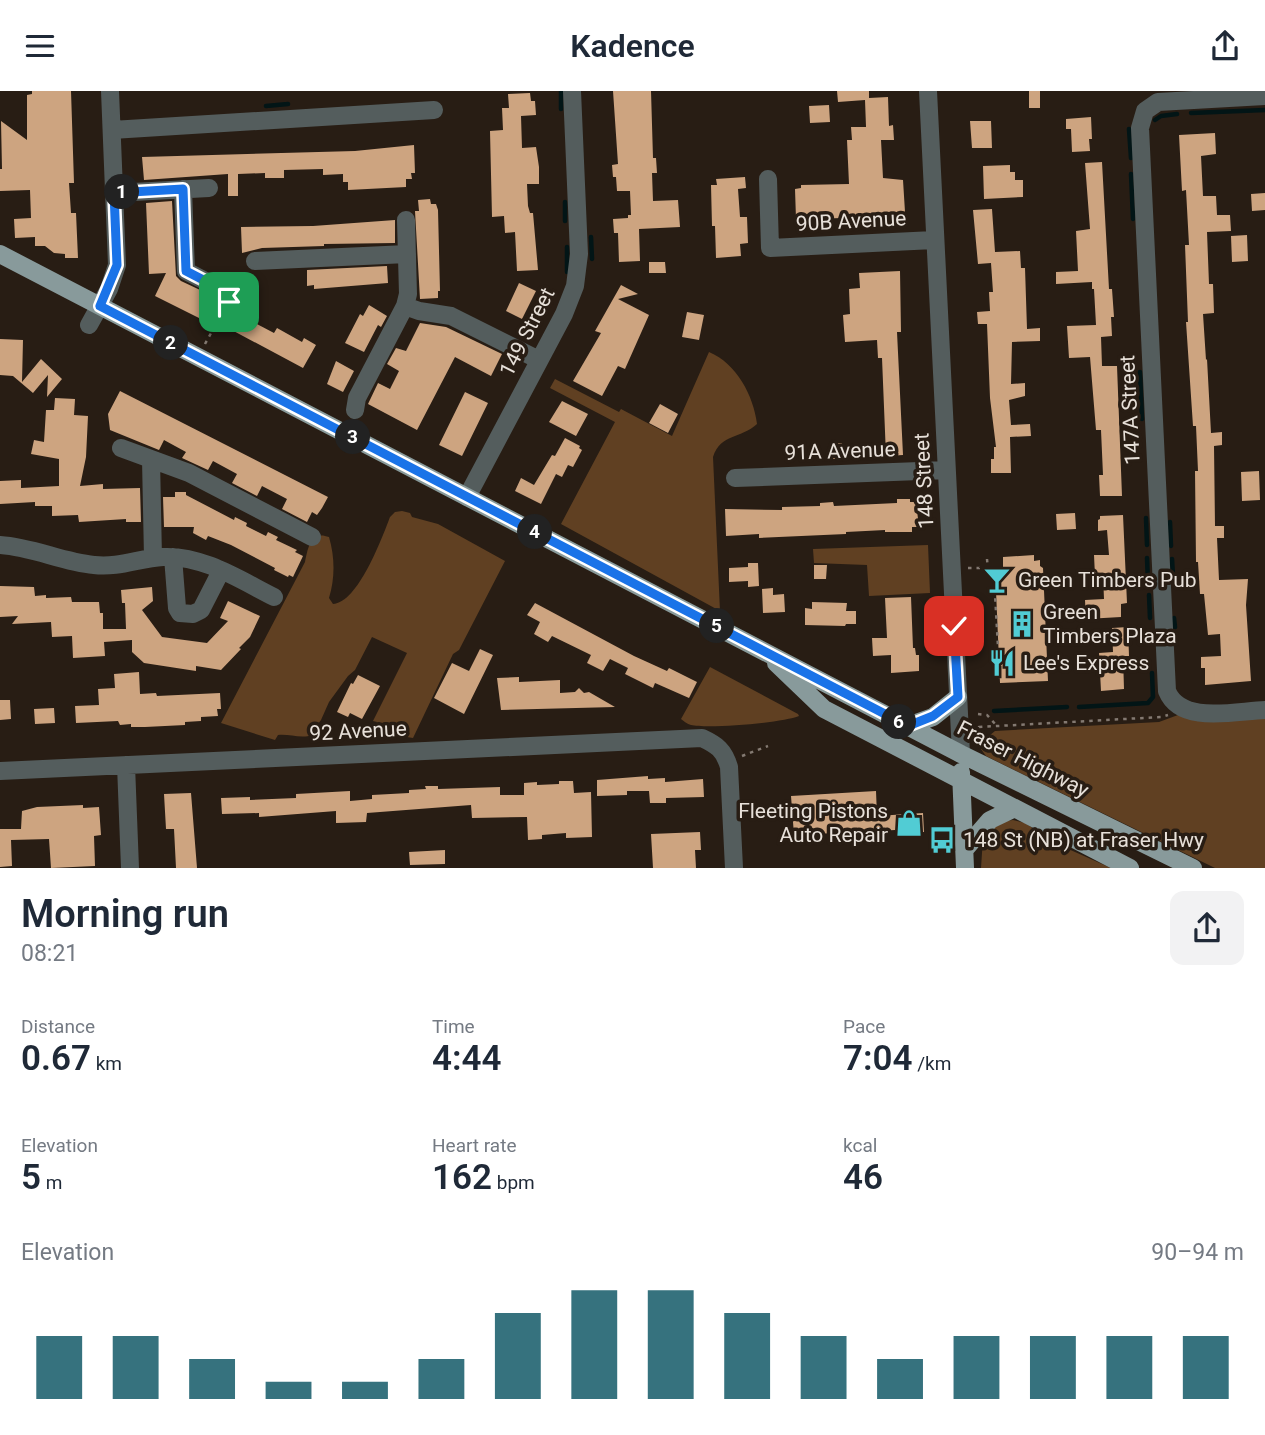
<!DOCTYPE html>
<html lang="en">
<head>
<meta charset="utf-8">
<style>
  :root { --surface:#fff; --page:#f2f2f3; --text:#1f2937; --muted:#747a83; --accent:#36727e }
  body { margin:0; font-family:Roboto,sans-serif; background:var(--page); color:var(--text); height:100vh; display:flex; flex-direction:column; font-size:26px; white-space:nowrap }
  * { box-sizing:border-box; margin:0 }
  p { font-size:23px; color:var(--muted) }
  .icon { flex:none; width:38px; height:38px; fill:none; stroke:currentColor; stroke-width:2; stroke-linecap:round; stroke-linejoin:round }
  .map { position:relative; height:777px; overflow:hidden }
  .details { display:flex; flex-direction:column; background:var(--surface); flex:1 }
  .details>* { flex:none }
  .pin { position:absolute; display:grid; place-items:center; width:60px; height:60px; color:#fff; margin:-30px; border-radius:14px; box-shadow:0 4px 10px #0006 }
  .km { position:absolute; width:35px; height:35px; margin:-18px; border-radius:50%; background:#222; color:#fff; font-size:19px; line-height:35px; text-align:center }
  .round { display:grid; place-items:center; flex:none; width:74px; height:74px; border-radius:14px; background:var(--page) }
  .overview { display:flex; align-items:center; justify-content:space-between; height:119px; padding:0 21px }
  h1 { font-size:38px; font-weight:600; line-height:52px }
  .figures { display:grid; grid-template-columns:repeat(3,1fr); gap:10px; height:119px; padding:7px 21px }
  .figures div { display:grid; align-content:center }
  .figures b { font-size:35px; font-weight:600 }
  .figures small { font-size:19px; font-weight:400 }
  .figures p { font-size:19px }
  .chart { height:196px; padding:14px 21px }
  .chart p { display:flex; justify-content:space-between }
  .chart svg { width:100%; height:126px; margin-top:7px; stroke:var(--accent); stroke-width:6 }
  header { display:flex; justify-content:space-between; align-items:center; height:91px; padding:0 21px; background:var(--surface); font-size:32px; font-weight:600 }
  .map>svg:first-child { display:block }
  .green { fill:#604022 }
  .lines { fill:none; stroke-linecap:round; stroke-linejoin:round }
  .stream { stroke:#021516; stroke-width:4.5 }
  .building { fill:#cda480 }
  .path { stroke:#837971; stroke-width:2.5; stroke-dasharray:3.5 5; stroke-linecap:butt }
  .minor { stroke:#545d5d; stroke-width:18 }
  .major { stroke:#889a9b; stroke-width:18 }
  .route-casing { stroke:#fff; stroke-width:14 }
  .route { stroke:#1a73e8; stroke-width:9 }
  .labels { text-anchor:middle; stroke-width:7; stroke-linejoin:round; paint-order:stroke }
  .street-label { font-size:21px; fill:#e7e0d9; stroke:#281d14 }
  .poi-label { font-size:21px; fill:#e7e0d9; stroke:#281d14; text-anchor:start }
</style>
</head>
<body>
<header><svg class="icon" aria-label="menu" viewBox="0 0 24 24"><path d="M4 6h16M4 12h16M4 18h16"/></svg>Kadence<svg class="icon" aria-label="share" viewBox="0 0 24 24"><path d="M12 15V3M7 8l5-5 5 5M5 13v7h14v-7"/></svg></header>
<div class="map">
<svg width="1265" height="777" viewBox="0 0 1265 777">
  <rect width="100%" height="100%" fill="#281d14"/>
  <path class="green" d="M709,261C737,273 753,304 757,333C741,348 721,342 713,366L720,520L561,433L615,331L550,297L555,288L619,321L621,318L672,345Z
    M402,420L410,422L412,426L438,433L505,470L459,559L453,563L413,647L407,646V640L399,638L379,641L373,637L377,631L373,630L407,562L372,546L355,579L348,585L329,611L321,629L309,645C298,647 289,643 278,644L275,649L221,632L305,471C308,456 311,439 329,446C335,467 335,487 329,507L333,513C358,512 382,447 390,426L395,421Z
    M928,454L930,502L869,505L867,474L814,472L813,458Z
    M710,576L798,623L799,625C782,632 708,638 691,634C687,633 684,630 681,628Z
    M1178,624L1265,626V777H1215L986,665L978,654L995,640L1159,631Z
    M1013,729L1025,732L1057,753L1111,777H981L983,747L999,731Z"/>
  <g class="lines">
    <path class="stream" d="M561,0V18
      M266,15L288,13
      M1191,22L1265,19
      M1155,29L1161,25L1177,23
      M1129,38L1131,67
      M1131,83L1133,128
      M565,111V130
      M591,146L592,168
      M567,156V181
      M1140,281L1142,328
      M1146,427L1147,454
      M1170,431L1171,455
      M1147,467L1148,492
      M1172,468L1173,485
      M1149,504L1150,527
      M1174,527L1175,536
      M1079,616L1148,612L1153,606L1152,582
      M994,620L1067,616"/>
  </g>
  <path class="building" d="M32,0H71L74,92H69L71,122H76L78,167H65V163L54,162L45,155H35V146L15,147L14,128L31,127L30,99L0,100V78H2L1,30L27,49V4L32,3Z
    M613,0H651L653,67H656L657,82H652L653,110L678,109L680,136L639,138L640,170L619,171L618,142H614L613,128L628,127V124H631L630,100H617L616,86H613L612,74L618,73Z
    M837,0H869V7L888,6L889,35L893,34L894,49H881L883,87L903,89L905,121L874,122V124L846,127L796,128L795,98L801,97V94L849,93L847,49H852L851,36H866L865,9L838,11Z
    M1029,0H1040V17H1029Z
    M530,2L531,10H535L536,24L521,25L522,57L536,56L539,76V93H527L528,115L530,122H533L538,179L517,180L515,141L505,142L504,125L492,126L490,40L503,39L502,17H509L508,3Z
    M829,14L830,31L810,32L809,15Z
    M1091,26L1092,48H1089L1090,60L1072,61L1071,38H1066V28Z
    M970,30H991L992,57H972Z
    M1215,42L1216,63L1201,65L1203,105H1216L1217,124H1230L1231,140L1207,141L1209,193H1213L1214,222L1203,223L1206,269L1207,268L1211,342L1222,341V354L1214,355L1215,435H1224V447H1217L1219,489L1248,488L1246,514L1251,590L1205,594V577H1201V566L1221,565L1220,543L1208,544L1204,503H1200L1198,471H1196L1195,380H1198L1196,335H1193L1186,231H1188L1185,154H1189L1186,99L1182,100L1179,44Z
    M414,54L415,82H411L412,88H406V96L348,99V91H343V83L323,84V78L284,79V87H265V82L238,83V105H228V83L144,89L142,66L355,60Z
    M1102,71L1109,198H1112L1114,226H1111L1112,245L1101,246L1102,275H1117L1122,405H1100L1099,384H1103L1101,339H1096L1090,266L1069,267L1067,235L1096,234L1094,198H1092V191L1056,193V181L1078,180L1076,140L1090,138L1085,72Z
    M1010,74V81H1015V89H1023V106L984,108L983,75Z
    M745,86L746,97L738,98L740,126H747L748,152L740,153L741,165L716,167L715,135H712L711,94H717L716,88Z
    M1265,102V119L1252,120L1251,103Z
    M430,108L431,113H436L438,119L440,200H438V207L420,208L415,120H419L418,109Z
    M172,110L176,185L181,190L215,206L203,229L155,205L166,182L149,183L146,112Z
    M992,118L995,161L1020,160L1021,177H1025L1027,238L1040,237V250L1012,251L1011,293L1025,292V305L1009,309L1011,334L1030,333L1031,345L1010,346L1011,382H991V368H994V356H996L990,307L987,233H978L977,221L990,220L989,201H993L991,172L978,173L973,119Z
    M395,129V152L324,153V155L262,157L242,162L241,136L313,135Z
    M1247,144L1248,170L1232,171L1231,145Z
    M649,171H665L666,182H649Z
    M387,175L388,192L314,198V194L307,195V179Z
    M900,180L901,241H897L903,364L886,365L882,267H878L877,249L845,251L843,224L850,223L849,198L860,197L859,182Z
    M519,192L536,200L522,228L506,220Z
    M621,194L638,203L618,208L649,224L625,278L618,275L602,305L573,290L601,242L595,240Z
    M369,214L387,225L381,236L378,234L364,261L345,252L360,223L363,225Z
    M238,218L253,226L251,230L274,242L277,237L302,251L304,247L316,254L303,277L228,237Z
    M687,221L704,224L699,249L682,246Z
    M420,232L446,236L502,263L491,285L455,266L417,339L368,313L378,292L390,298L399,280L387,273L396,257L406,260Z
    M0,248L23,249L22,291L41,268L62,288L47,306L48,284L33,302L13,285L0,284Z
    M336,270L354,280L343,301L327,293Z
    M120,300L328,406L322,417L317,424L312,421L307,431L282,418L287,408L262,395L257,405L232,392L237,383L213,370L208,379L182,367L186,361L164,349L159,359L110,339L108,323Z
    M465,301L488,312L462,365L439,354Z
    M55,307L75,308L74,324L88,325L86,366L80,395L103,393V398L140,397L141,431H126V428L79,431L78,424L52,425V415H35V411L0,413V390L21,389V397L59,395V368L31,363L34,349L44,351L46,319H54Z
    M562,310L588,323L576,345L549,331Z
    M660,313L678,323L668,342L649,332Z
    M565,347L580,355L579,357L582,359L573,376L568,374L562,386L556,383L541,413L515,400L521,387L534,394L552,364L555,365Z
    M842,352L843,367L830,368V353Z
    M1259,380L1260,409L1242,410L1241,381Z
    M175,401H186V404L234,429L235,426L247,432L246,435L266,445L268,441L278,446L276,449L297,459L295,461L303,465L293,486L289,484L288,486L274,479L275,477L231,454L208,445L206,449L193,442L194,436H164L163,406H175Z
    M897,408H910V411H916L919,436H912V441H885V439L846,441V443L759,447V443L726,445L725,418L782,419V416L820,415V412L833,411L834,415L897,412Z
    M1075,422L1076,438L1057,439L1056,423Z
    M1123,424L1127,512L1121,513V526L1086,528L1085,509L1104,508L1103,484L1095,485L1094,464H1109L1107,439L1098,440V429L1100,428V425Z
    M1034,464V470L1040,469V475L1043,477L1048,590L1000,592L995,477H1003V466Z
    M748,472H758L759,495L748,496V490L729,491V477L748,476Z
    M814,474H827L826,488H814Z
    M0,495L34,496L35,505L46,504V507L71,506L72,511H99L100,522H103V538H126L125,512H122L121,499L152,496L153,510L142,519L162,546L207,552L228,530L220,527L228,510L260,525L250,546L239,557L241,558L221,579L196,575V580L144,572L132,561V549L104,551L105,565L73,567L72,545L52,546L51,531L12,533L18,525L0,526Z
    M773,497V504L784,503L785,521L763,522L762,498Z
    M911,506L913,557H915L916,564H919V580L891,582V564L873,565L872,547H887L885,507Z
    M812,511L847,512L846,520H856V533H846L845,535L805,534V517L812,518Z
    M535,512L634,565L667,580L669,577L697,591L689,607L655,592L653,597L625,583L628,577L610,568L603,580L587,572L591,564L552,545L548,551L534,543L540,531L527,524Z
    M1128,536L1129,565H1123L1124,598L1101,600L1099,562L1113,561L1112,537Z
    M480,558L493,564L464,623L434,607L452,572L469,580Z
    M139,581L140,603L156,602L157,605L220,602L221,618H217L218,625L201,626V630L185,631V634L145,636H131V633L120,634L118,630L76,632L75,615L99,614L98,598L115,597L114,583Z
    M358,584L380,595L362,628L350,622L348,626L337,621L351,592L353,593Z
    M519,586V591L560,589V602L575,601L579,597L584,602L589,601L615,616L501,619L497,587Z
    M0,609H10L11,628L0,629Z
    M54,617L55,632L35,633L34,618Z
    M648,685V688L665,687V691L703,688L704,706L666,707V712H650L649,700H627V704L597,705V689Z
    M559,690H573L574,702L591,701L592,746L566,747V742L542,744V748L528,749L527,726L472,727L471,714L367,722L366,731L336,732V720L259,726V722L222,723L221,707L250,706V709L296,707V703L350,700V710L372,708V704L409,702V699L426,698L425,695H438V698L500,696V704H524V692L537,691V694L559,693Z
    M876,700L877,725L923,722L924,741L895,743V739L859,741V747L837,749L836,742L794,744L791,705Z
    M191,702L197,777H176L174,738H166L164,703Z
    M83,714V717L99,716L101,744L94,745L95,775L51,777L49,748L11,749L12,775L0,776V738H21L22,720L37,716Z
    M700,741L701,759H695L696,777H653L651,743Z
    M445,759V773L410,774L409,761Z"/>
  <g class="lines">
    <path class="path" d="M205,253L232,204L229,198
      M987,468L988,479
      M968,477H985L994,486L1000,591
      M978,623L987,624L997,635
      M977,653L979,636L1161,626L1168,624
      M742,665L768,655"/>
    <path class="minor" d="M928,0L961,663
      M1265,5L1158,11L1145,20L1140,37L1167,600C1181,634 1235,620 1265,619
      M112,39L434,19
      M768,88L770,157L934,149
      M183,98L186,180L213,194
      M114,102L209,97
      M406,129L408,203L405,215L419,220L451,225L539,269
      M255,170L407,163
      M89,234L109,198L117,174L110,0
      M355,319L357,307L405,215
      M121,357L189,382L312,446
      M151,368L153,467
      M735,387L946,379
      M467,406L564,223L575,195L579,163L572,0
      M0,454C33,456 62,471 94,474C119,477 140,467 163,466C203,464 240,489 274,506
      M173,466L177,517L180,522L193,523L201,519L221,480
      M126,674L130,777
      M0,680L702,647C717,654 724,659 729,676L734,777"/>
    <path class="major" d="M0,163L961,663L1193,777
      M776,572L824,618L1130,777
      M908,635L933,626L958,606
      M961,681L965,777
      M965,758L990,729L1015,717"/>
  </g>
  <g class="lines">
    <defs>
      <path id="route" d="M229,211L231,199L222,194H213L186,180L183,98L114,102L117,174L100,215L908,635L933,625L958,606L954,535"/>
    </defs>
    <use href="#route" class="route-casing"/>
    <use href="#route" class="route"/>
  </g>
  <defs>
    <symbol id="bar-bare" viewBox="-9 -9 18 18"><path d="M-6-5H6L.8 .8V4.5H3.5V6h-7V4.5H-.8V.8Z" fill="#51ccd4" stroke="#281d14" stroke-width="2.5" paint-order="stroke"/></symbol>
    <symbol id="building-bare" viewBox="-9 -9 18 18"><path d="M-4-6H4V6H1V3H-1V6H-4ZM-2.5-4.3h1.7v1.8h-1.7ZM.8-4.3h1.7v1.8H.8ZM-2.5-1h1.7V.8h-1.7ZM.8-1h1.7V.8H.8Z" fill="#51ccd4" stroke="#281d14" stroke-width="2.5" paint-order="stroke"/></symbol>
    <symbol id="restaurant-bare" viewBox="-9 -9 18 18"><path d="M-5-6h1v4h1v-4h1v4h1v-4h1v5L-1.5 .5V6h-2V.5L-5-1ZM5-6V6H3V1.5H1.5Q1.5-4 5-6Z" fill="#51ccd4" stroke="#281d14" stroke-width="2.5" paint-order="stroke"/></symbol>
    <symbol id="shop-bare" viewBox="-9 -9 18 18"><path d="M-5-2.5h2.3a2.7 3.5 0 0 1 5.4 0H5L5.5 6h-11ZM-1.5-2.5h3a1.5 2.3 0 0 0-3 0Z" fill="#51ccd4" stroke="#281d14" stroke-width="2.5" paint-order="stroke"/></symbol>
    <symbol id="bus-bare" viewBox="-9 -9 18 18"><path d="M-5-6H5V4H4V6H2V4H-2V6H-4V4H-5ZM-3.5-4V0h7V-4ZM-3.5 1.2v1.5H-2V1.2ZM2 1.2v1.5H3.5V1.2Z" fill="#51ccd4" stroke="#281d14" stroke-width="2.5" paint-order="stroke"/></symbol>
  </defs>
  <g fill-rule="evenodd">
    <use href="#bar-bare" x="978" y="470" width="38" height="38"/>
    <use href="#building-bare" x="1003" y="514" width="38" height="38"/>
    <use href="#restaurant-bare" x="983" y="553" width="38" height="38"/>
    <use href="#shop-bare" x="890" y="713" width="38" height="38"/>
    <use href="#bus-bare" x="923" y="730" width="38" height="38"/>
  </g>
  <g class="labels">
    <g class="street-label">
      <text transform="translate(851 130) rotate(-3)" y="7">90B Avenue</text>
      <text transform="translate(527 241) rotate(-63)" y="7">149 Street</text>
      <text transform="translate(1130 319) rotate(-93)" y="7">147A Street</text>
      <text transform="translate(840 360) rotate(-2)" y="7">91A Avenue</text>
      <text transform="translate(924 390) rotate(-93)" y="7">148 Street</text>
      <text transform="translate(358 640) rotate(-3)" y="7">92 Avenue</text>
      <text transform="translate(1023 668) rotate(27)" y="7">Fraser Highway</text>
    </g>
    <g class="poi-label">
      <text x="1018" y="496">Green Timbers Pub</text>
      <text x="1043" y="528">Green<tspan x="1043" dy="24">Timbers Plaza</tspan></text>
      <text x="1023" y="579">Lee's Express</text>
      <text x="888" y="727" text-anchor="end">Fleeting Pistons<tspan x="888" dy="24">Auto Repair</tspan></text>
      <text x="963" y="756">148 St (NB) at Fraser Hwy</text>
    </g>
  </g>
</svg>
<div class="pin" style="left:229px;top:211px;background:#1e9e55"><svg class="icon" aria-label="arrive" viewBox="0 0 24 24"><path d="M6 21V4h12l-3 4 3 4H6"/></svg></div>
<div class="pin" style="left:954px;top:535px;background:#d93025"><svg class="icon" aria-label="check" viewBox="0 0 24 24"><path d="M5 12l5 5 9-10"/></svg></div>
<b class="km" style="left:122px;top:101px">1</b>
<b class="km" style="left:171px;top:252px">2</b>
<b class="km" style="left:353px;top:346px">3</b>
<b class="km" style="left:535px;top:441px">4</b>
<b class="km" style="left:717px;top:535px">5</b>
<b class="km" style="left:899px;top:631px">6</b>
</div>
<section class="details">
<div class="overview"><div><h1>Morning run</h1><p>08:21</p></div><a class="round"><svg class="icon" aria-label="share" viewBox="0 0 24 24"><path d="M12 15V3M7 8l5-5 5 5M5 13v7h14v-7"/></svg></a></div>
<div class="figures">
<div><p>Distance</p><b>0.67<small> km</small></b></div>
<div><p>Time</p><b>4:44</b></div>
<div><p>Pace</p><b>7:04<small> /km</small></b></div>
</div>
<div class="figures">
<div><p>Elevation</p><b>5<small> m</small></b></div>
<div><p>Heart rate</p><b>162<small> bpm</small></b></div>
<div><p>kcal</p><b>46</b></div>
</div>
<div class="chart"><p><span>Elevation</span>90–94 m</p>
<svg viewBox="0 0 160 44" preserveAspectRatio="none"><path d="M5 44V22M15 44V22M25 44V30M35 44V38M45 44V38M55 44V30M65 44V14M75 44V6M85 44V6M95 44V14M105 44V22M115 44V30M125 44V22M135 44V22M145 44V22M155 44V22"/></svg>
</div>
</section>
</body>
</html>
